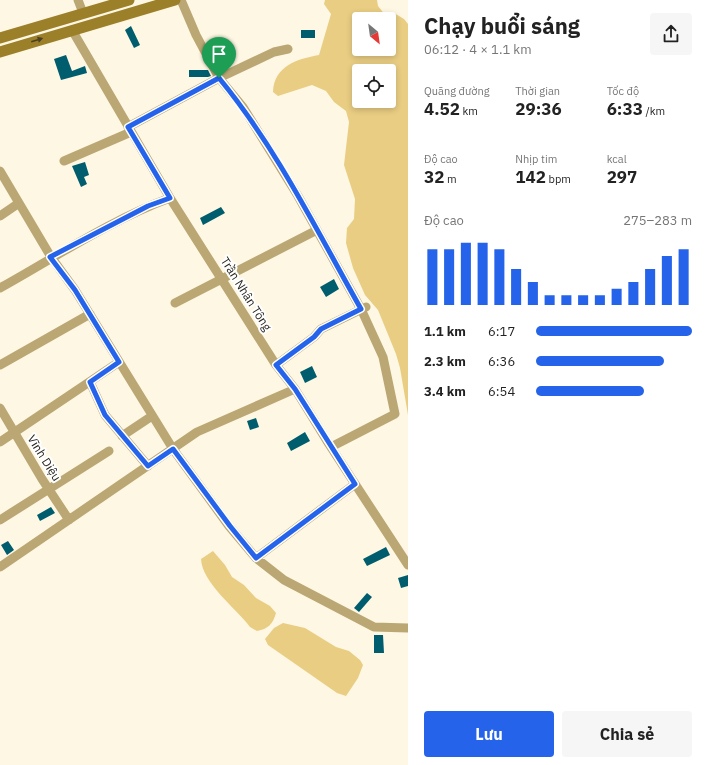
<!DOCTYPE html>
<html lang="vi">
<head>
<meta charset="utf-8">
<style>
  :root { --surface:#fff; --page:#f6f6f6; --text:#222; --muted:#767676; --accent:#2563eb }
  body { margin:0; font-family:"IBM Plex Sans",sans-serif; background:var(--page); color:var(--text); height:100vh; display:flex; flex-direction:column; font-size:15px; white-space:nowrap }
  * { box-sizing:border-box; margin:0 }
  p { font-size:13px; color:var(--muted) }
  .icon { flex:none; width:22px; height:22px; fill:none; stroke:currentColor; stroke-width:2; stroke-linecap:round; stroke-linejoin:round }
  .map { position:relative; flex:1; overflow:hidden }
  .side { display:flex; flex-direction:column; background:var(--surface); width:300px }
  .side>* { flex:none }
  .needle { width:26px; rotate:151deg }
  .fabs { position:absolute; left:352px; top:12px; display:grid; gap:8px }
  .fabs a { display:grid; place-items:center; width:44px; height:44px; border-radius:4px; background:var(--surface); box-shadow:0 2px 6px #0003; font-size:20px }
  .pin { position:absolute; display:grid; place-items:center; width:34px; height:34px; color:#fff; margin:-41px -17px; border-radius:50% 50% 50% 0; rotate:-45deg; box-shadow:0 0 4px #0007 }
  .pin .icon { rotate:45deg }
  .round { display:grid; place-items:center; flex:none; width:42px; height:42px; border-radius:4px; background:var(--page) }
  .overview { display:flex; align-items:center; justify-content:space-between; height:68px; padding:0 16px }
  h1 { font-size:22px; font-weight:700; line-height:30px }
  .figures { display:grid; grid-template-columns:repeat(3,1fr); gap:6px; height:68px; padding:4px 16px }
  .figures div { display:grid; align-content:center }
  .figures b { font-size:17px; font-weight:700 }
  .figures small { font-size:11px; font-weight:400 }
  .figures p { font-size:11px }
  .chart { height:112px; padding:8px 16px }
  .chart p { display:flex; justify-content:space-between }
  .chart svg { width:100%; height:72px; margin-top:4px; stroke:var(--accent); stroke-width:6 }
  .action { display:flex; gap:8px; margin-top:auto; padding:8px 16px }
  .action a { flex:1; height:46px; border-radius:4px; background:var(--accent); color:#fff; font-size:16px; font-weight:700; line-height:46px; text-align:center }
  .action a+a { background:var(--page); color:var(--text) }
  ul { padding:0 16px; list-style:none; font-size:13px }
  li { display:grid; grid-template-columns:64px 48px 1fr; align-items:center; height:30px }
  li i { height:10px; border-radius:5px; background:var(--accent) }
  main { display:flex; flex:1; min-height:0 }
  .map>svg:first-child { display:block }
  .water { fill:#e9cd83; fill-rule:evenodd }
  .building { fill:#005d6e }
  .lines { fill:none; stroke-linecap:round; stroke-linejoin:round }
  .minor { stroke:#baa774; stroke-width:9 }
  .secondary { stroke:#9c7f29; stroke-width:11 }
  .oneway { fill:#4a3f21 }
  .route-casing { stroke:#fff; stroke-width:8 }
  .route { stroke:#2563eb; stroke-width:5 }
  .labels { text-anchor:middle; stroke-width:4; stroke-linejoin:round; paint-order:stroke }
  .street-label { font-size:12px; fill:#27241d; stroke:#fff }
</style>
</head>
<body>
<main>
<div class="map">
<svg width="408" height="765" viewBox="0 0 408 765">
  <rect width="100%" height="100%" fill="#fef7e3"/>
  <path class="water" d="M325,0H377L378,6L386,16L394,13L404,19L408,24V415L400,368L396,354L378,310L365,295L353,268L346,243L347,228L354,219L355,199L344,165L349,122L346,111L334,102L326,91L312,85L278,96L273,92C274,66 297,59 319,55L331,14L324,4ZM359,19H389V49H359ZM359,71H389V101H359Z
    M213,551L225,565L232,577L244,585L256,598L270,606L276,613C273,624 268,629 257,631L250,627C236,608 202,583 201,559Z
    M283,623L305,628L336,647L349,651L360,660L363,665L358,678L346,696L337,693L268,645L265,639L274,628Z"/>
  <path class="building" d="M131,26L140,45L134,48L125,30Z
    M301,30H315V38H301Z
    M66,55L72,71L85,66L87,73L61,80L54,59Z
    M189,70H208L211,76L208,77H189Z
    M85,162L89,175L84,177L87,184L81,187L72,166Z
    M221,207L225,213L203,225L200,218Z
    M334,279L339,289L326,297L320,287Z
    M312,366L317,377L305,383L300,372Z
    M256,418L259,427L250,430L247,421Z
    M305,432L310,441L291,451L287,443Z
    M51,507L55,513L40,521L37,515Z
    M8,541L14,550L7,555L1,545Z
    M386,547L390,555L367,566L363,559Z
    M408,575V586L401,588L398,578Z
    M367,593L372,597L359,612L354,608Z
    M374,635H383L384,653H374Z"/>
  <g class="lines">
    <path class="minor" d="M78,0L83,13
      M181,0L196,35L219,78L243,107L298,196L361,309L383,357L395,414L331,447
      M72,30L170,198L276,365L295,389L327,441L408,565
      M128,127L219,78L274,52L288,49
      M64,161L131,132
      M0,171L51,257L75,290L173,449L229,526L256,558L284,580L374,627L408,628
      M0,216L19,203
      M0,288C56,257 110,220 170,198
      M175,303L317,230
      M0,365L90,314
      M276,365L314,337L321,329L366,307
      M90,382L105,415L148,466
      M0,408L42,479L69,520
      M122,436L152,416
      M0,442L119,362
      M0,520L109,451
      M256,558L355,484
      M0,567L197,432L295,389"/>
    <path class="secondary" d="M0,38L129,0
      M0,52L175,0"/>
  </g>
  <defs><path id="oneway-solid" d="M-6-.8H1V-3.2L6.5 0L1 3.2V.8H-6Z"/></defs>
  <use class="oneway" href="#oneway-solid" transform="translate(37 40) rotate(-17)"/>
  <g class="lines">
    <defs>
      <path id="route" d="M219,78C276,147 317,231 361,309L321,329L314,337L276,365L295,389L355,484L256,558L230,526L173,449L148,466L105,415L90,382L119,362L75,290L50,257L148,206L170,198L128,127Z"/>
    </defs>
    <use href="#route" class="route-casing"/>
    <use href="#route" class="route"/>
  </g>
  <g class="labels">
    <g class="street-label">
      <text transform="translate(246 294) rotate(58)" y="4">Trần Nhân Tông</text>
      <text transform="translate(44 458) rotate(58)" y="4">Vĩnh Diệu</text>
    </g>
  </g>
</svg>
<div class="fabs">
<a><svg class="needle" viewBox="-14 -14 28 28"><path d="M0-13l5 13h-10z" fill="#e53935"/><path d="M0 13l5-13h-10z" fill="#767676"/></svg></a>
<a><svg class="icon" aria-label="locate" viewBox="0 0 24 24"><circle cx="12" cy="12" r="6"/><path d="M12 2v4M12 18v4M2 12h4M18 12h4"/></svg></a>
</div>
<div class="pin" style="left:219px;top:78px;background:#1e9e55"><svg class="icon" aria-label="arrive" viewBox="0 0 24 24"><path d="M6 21V4h12l-3 4 3 4H6"/></svg></div>
</div>
<section class="side">
<div class="overview"><div><h1>Chạy buổi sáng</h1><p>06:12 · 4 × 1.1 km</p></div><a class="round"><svg class="icon" aria-label="share" viewBox="0 0 24 24"><path d="M12 15V3M7 8l5-5 5 5M5 13v7h14v-7"/></svg></a></div>
<div class="figures">
<div><p>Quãng đường</p><b>4.52<small> km</small></b></div>
<div><p>Thời gian</p><b>29:36</b></div>
<div><p>Tốc độ</p><b>6:33<small> /km</small></b></div>
</div>
<div class="figures">
<div><p>Độ cao</p><b>32<small> m</small></b></div>
<div><p>Nhịp tim</p><b>142<small> bpm</small></b></div>
<div><p>kcal</p><b>297</b></div>
</div>
<div class="chart"><p><span>Độ cao</span>275–283 m</p>
<svg viewBox="0 0 160 44" preserveAspectRatio="none"><path d="M5 44V10M15 44V10M25 44V6M35 44V6M45 44V10M55 44V22M65 44V30M75 44V38M85 44V38M95 44V38M105 44V38M115 44V34M125 44V30M135 44V22M145 44V14M155 44V10"/></svg>
</div>
<ul>
<li><b>1.1 km</b>6:17<i style="width:100%"></i></li>
<li><b>2.3 km</b>6:36<i style="width:82%"></i></li>
<li><b>3.4 km</b>6:54<i style="width:69%"></i></li>
</ul>
<div class="action"><a>Lưu</a><a>Chia sẻ</a></div>
</section>
</main>
</body>
</html>
